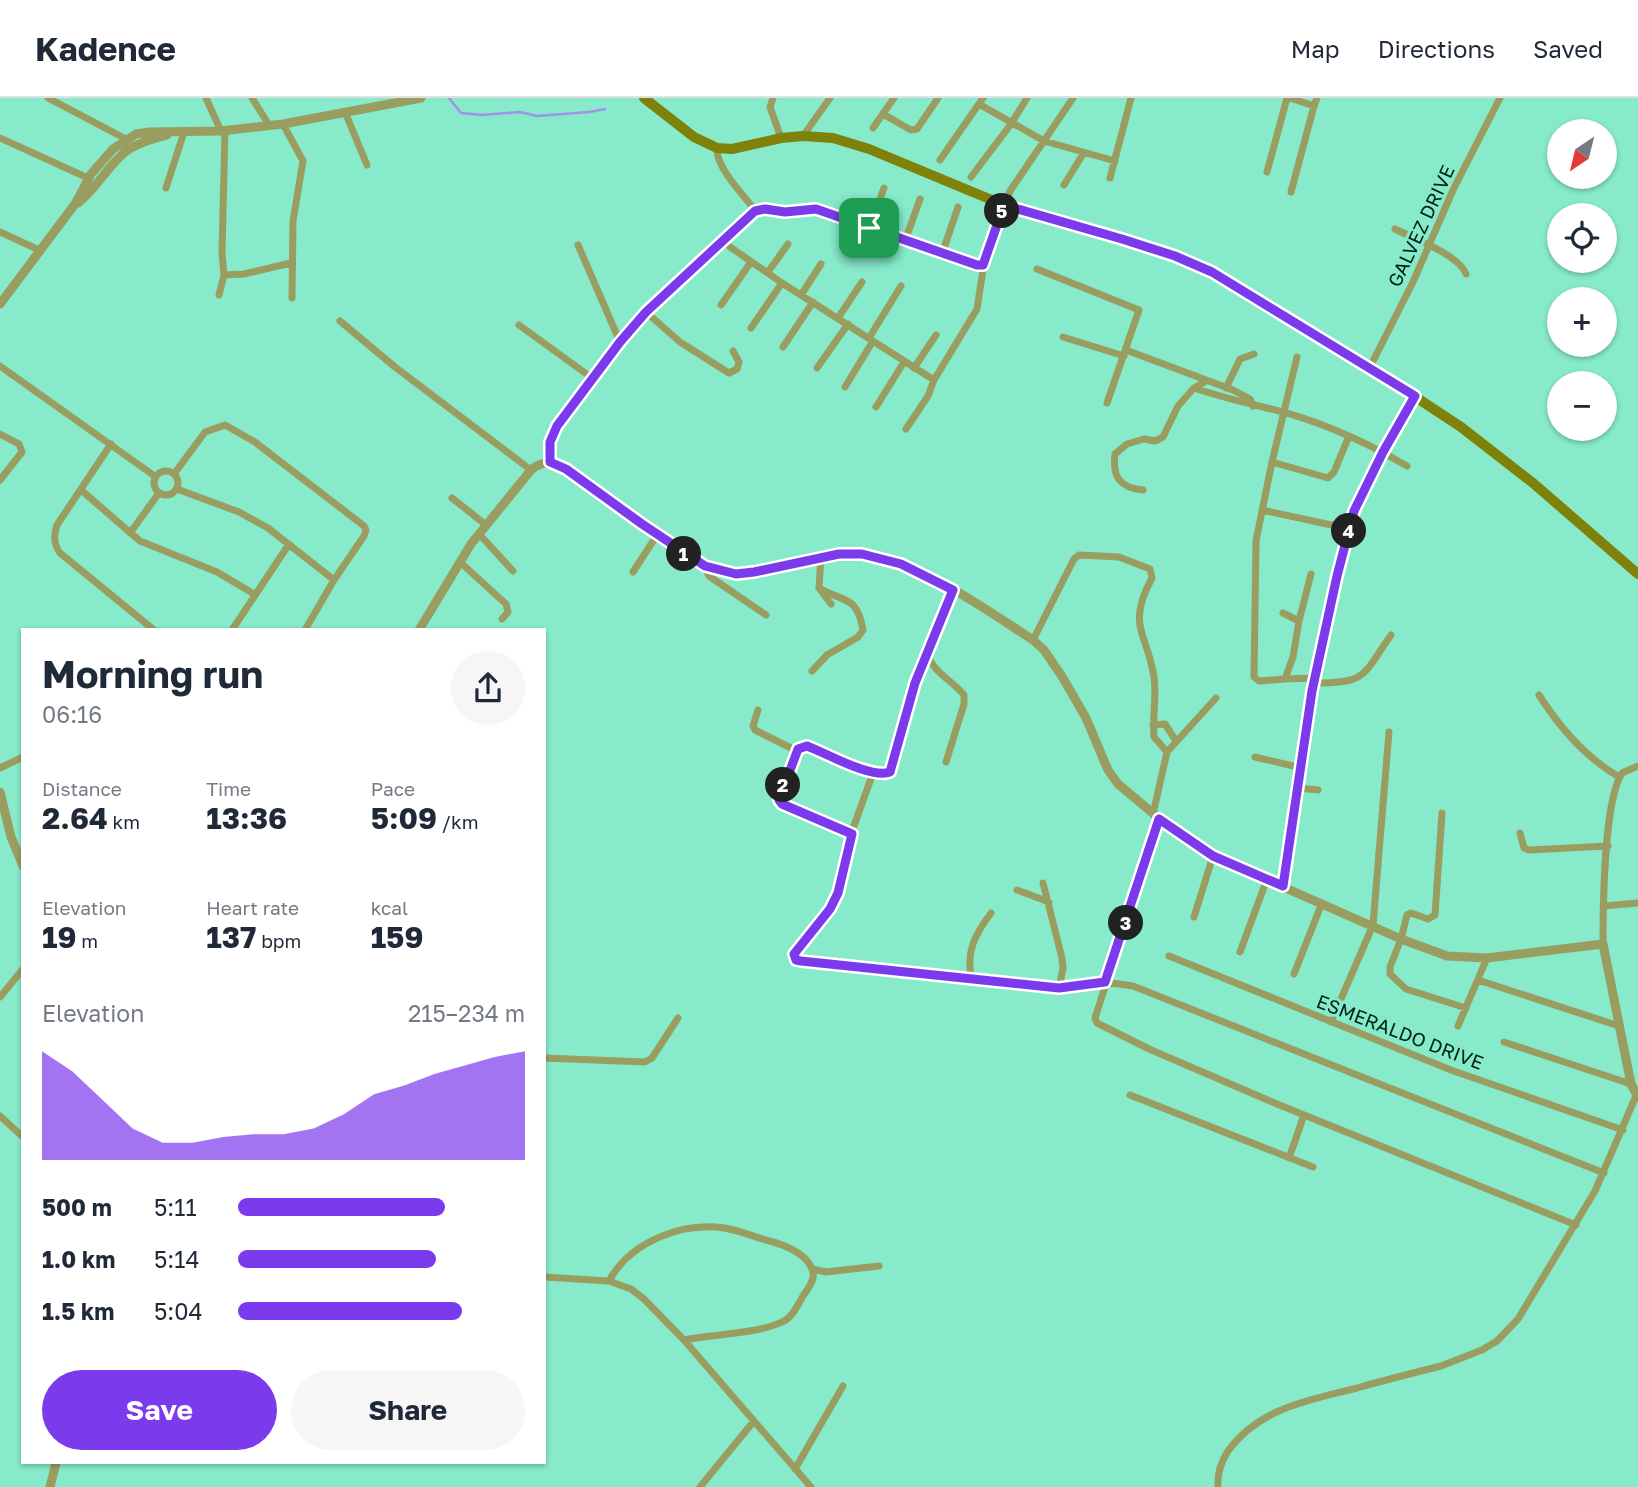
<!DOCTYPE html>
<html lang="en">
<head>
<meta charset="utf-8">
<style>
  :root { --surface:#fff; --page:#f6f6f7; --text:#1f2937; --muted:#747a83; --line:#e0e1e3; --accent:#7c3aed }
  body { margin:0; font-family:"Golos Text",sans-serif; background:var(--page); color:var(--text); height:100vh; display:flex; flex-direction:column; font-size:26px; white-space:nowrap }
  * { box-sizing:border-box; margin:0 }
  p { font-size:23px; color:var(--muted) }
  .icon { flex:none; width:38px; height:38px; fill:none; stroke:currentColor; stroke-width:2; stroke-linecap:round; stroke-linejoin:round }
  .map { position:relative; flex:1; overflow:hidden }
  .details { position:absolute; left:21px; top:530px; width:525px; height:836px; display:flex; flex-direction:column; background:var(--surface); border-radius:0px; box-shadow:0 2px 5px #0004 }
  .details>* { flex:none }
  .needle { width:46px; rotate:215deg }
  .controls { position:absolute; left:1547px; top:21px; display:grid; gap:14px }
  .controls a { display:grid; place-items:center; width:70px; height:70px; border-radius:50%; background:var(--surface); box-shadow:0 2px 5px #0004; font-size:35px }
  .pin { position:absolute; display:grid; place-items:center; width:60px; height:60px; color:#fff; margin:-30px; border-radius:14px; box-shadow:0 4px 10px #0006 }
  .km { position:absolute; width:35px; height:35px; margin:-18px; border-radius:50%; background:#222; color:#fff; font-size:19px; line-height:35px; text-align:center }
  .round { display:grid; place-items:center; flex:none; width:74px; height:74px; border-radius:37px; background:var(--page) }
  .headline { display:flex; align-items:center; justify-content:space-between; height:119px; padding:0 21px }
  h1 { font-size:38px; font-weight:700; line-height:52px }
  .figures { display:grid; grid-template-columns:repeat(3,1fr); gap:10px; height:119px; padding:7px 21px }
  .figures div { display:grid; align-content:center }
  .figures b { font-size:30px; font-weight:700 }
  .figures small { font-size:19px; font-weight:400 }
  .figures p { font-size:19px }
  .chart { height:196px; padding:14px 21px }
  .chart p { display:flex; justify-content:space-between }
  .chart svg { width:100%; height:126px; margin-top:7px; fill:var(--accent); opacity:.7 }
  .cta { display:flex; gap:14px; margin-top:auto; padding:14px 21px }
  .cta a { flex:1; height:80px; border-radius:42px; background:var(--accent); color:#fff; font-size:28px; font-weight:700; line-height:80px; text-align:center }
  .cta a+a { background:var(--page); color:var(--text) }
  ul { padding:0 21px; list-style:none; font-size:23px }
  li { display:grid; grid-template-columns:112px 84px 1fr; align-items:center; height:52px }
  li i { height:18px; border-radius:9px; background:var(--accent) }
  header { display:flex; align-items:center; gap:42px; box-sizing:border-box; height:98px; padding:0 35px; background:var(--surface); border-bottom:2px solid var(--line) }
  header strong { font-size:33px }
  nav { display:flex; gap:38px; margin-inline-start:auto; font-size:24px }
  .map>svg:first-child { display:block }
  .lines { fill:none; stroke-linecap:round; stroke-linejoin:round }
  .stream { stroke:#a392e9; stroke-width:2.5 }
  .minor { stroke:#999e60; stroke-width:7 }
  .tertiary { stroke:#999e60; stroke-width:9 }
  .secondary { stroke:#7e820a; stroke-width:10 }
  .route-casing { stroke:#fff; stroke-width:14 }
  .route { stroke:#7c3aed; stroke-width:9 }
  .labels { text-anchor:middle; stroke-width:6; stroke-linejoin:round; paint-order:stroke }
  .street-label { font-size:19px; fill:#012219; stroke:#86eacb }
</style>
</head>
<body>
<header>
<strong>Kadence</strong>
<nav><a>Map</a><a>Directions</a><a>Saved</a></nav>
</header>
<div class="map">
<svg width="1638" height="1389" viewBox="0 0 1638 1389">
  <rect width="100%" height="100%" fill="#86eacb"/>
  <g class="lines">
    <path class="stream" d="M449,0L461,15L482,17L520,14L537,18L589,14L605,11"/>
    <path class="minor" d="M48,0L126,41
      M206,0L221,33
      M252,0L269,27
      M773,0L770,9L781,40
      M1290,0L1314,8L1317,0
      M979,6L1044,43L1115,63
      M345,14L367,67
      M883,16L911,32L917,31L938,0
      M283,26L303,63L293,123L292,200
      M873,30L894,0
      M803,38L830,0
      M0,40L88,80
      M717,50C715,68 744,98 755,112
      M940,62L983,0
      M1267,74L1287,0
      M971,79L1011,26L1027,0
      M1110,80L1131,0
      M1064,87L1083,56
      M166,90L184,34
      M1291,94L1314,8
      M869,130L884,90
      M1395,131C1413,140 1459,157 1466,176
      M0,134L39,152
      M905,143L920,101
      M723,144L782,185L934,282L928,298L906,331
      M578,147L620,244
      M942,156L958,109
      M1037,171L1139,212L1107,305
      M768,174L788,146
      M224,177L244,176L291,165
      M219,197L224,177L222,155L225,32
      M801,197L821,166
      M721,207L751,164
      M646,214L680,244L729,275L737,271L739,264L733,253
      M838,220L862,184
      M340,223L395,269L531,372
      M519,227L592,280
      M751,230L782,185
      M1063,239L1124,258
      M869,240L901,188
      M783,249L813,204
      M1126,252L1233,292L1250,301L1253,308
      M0,268L156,379
      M1370,269L1413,184L1453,92L1500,0
      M817,270L848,226
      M914,270L936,237
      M934,282L977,211L985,159L1010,93L1073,0
      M845,289L873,243
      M1194,290C1218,298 1242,304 1267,310C1315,321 1364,343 1407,368
      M1226,290L1240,261L1254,256
      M876,309L904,264
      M0,336L19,346L22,354L0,382
      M111,346L57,427C54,438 53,445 60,455L154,532
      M550,364V344L557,328L598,272L646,214L755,112L765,111L785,114L815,111L968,165L983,167
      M1272,364L1328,380L1334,374L1349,338
      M154 385a12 12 0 1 1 24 0a12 12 0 1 1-24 0Z
      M174,376L205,334L225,327L255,344L364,428L366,432L364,438L334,482L305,532
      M177,391L239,414L268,430L334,482
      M81,392L140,443L217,474L254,496
      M1143,392C1120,390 1112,379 1115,356L1127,346L1144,341L1155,343L1163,339L1178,308L1194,290L1206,283
      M452,400L486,427
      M1262,412L1350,431
      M130,435L159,395
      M479,436L513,473
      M821,459L819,490L831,506
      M460,464L506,506L508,514L502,521
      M705,469L709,478L766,517
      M633,474L657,437
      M1283,515L1299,523L1293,559L1285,581L1315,580
      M1299,523L1311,476
      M232,532L289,446
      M1033,542L1074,461L1079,457L1119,459L1150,471L1152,480C1126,528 1147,534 1154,579C1157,599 1152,619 1154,639L1167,654
      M927,555C934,576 951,581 964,597V606L946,664
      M812,573L827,557L858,539L863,532C857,497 845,505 819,490
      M1285,581L1259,583L1254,579L1256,443L1272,364L1297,259
      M1314,585C1368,585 1362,578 1391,537
      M1539,597C1560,630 1585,659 1619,679
      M758,612L753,628L755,632L797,653
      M1153,627L1165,626L1176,643
      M1255,659L1302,670
      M0,670L23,659
      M873,675L851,736L838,795L830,811L794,857L796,862L946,880L1059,890L1105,884L1133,888L1604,1075
      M1299,690L1318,692
      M1442,715L1435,817L1428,821L1411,815L1407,817L1401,841L1390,869V876L1406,891L1466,910
      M1153,716L1167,654L1216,600
      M1159,721L1095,920L1097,925L1149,951L1277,1006L1576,1127
      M1520,735L1524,750L1529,752L1608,748
      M851,736L782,706L779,702L798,651L807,647C825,655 871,681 890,674L915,585L953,492
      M1043,785L1062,860L1063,870L1059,890
      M1283,788L1312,593L1337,478L1354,413L1383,354L1415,298
      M1017,792L1049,804
      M1604,808L1638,805
      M1194,819L1213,758
      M1603,846C1603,810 1604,703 1622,675L1638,668
      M1240,854L1267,781
      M1169,858L1451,972L1623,1032
      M1294,876L1322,805
      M972,882C965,855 975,836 991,815
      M1478,882L1619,928
      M0,899L23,871
      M1331,924L1373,827L1389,634
      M1458,928L1487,860
      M1504,944L1631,986
      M544,960L645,964L652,960L678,920
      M1130,997L1313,1069
      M0,1018L23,1039
      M1289,1060L1304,1017
      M812,1171L826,1174L879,1168
      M544,1179L609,1183L631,1191L644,1201L684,1242L754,1323L700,1389
      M609,1183C630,1144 681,1124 724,1130C738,1132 752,1138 766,1142C782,1146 808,1155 813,1174C815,1182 808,1191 803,1198C798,1206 793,1219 784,1223C759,1236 712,1236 684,1242
      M754,1323L811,1389
      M795,1371L843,1288
      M1218,1389C1217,1376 1221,1364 1228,1353C1259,1310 1309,1302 1357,1290C1385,1282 1413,1275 1441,1268L1482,1252L1497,1243L1518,1221L1595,1093L1636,998"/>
    <path class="tertiary" d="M78,105C96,91 107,69 125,54C137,45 153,41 167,37
      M0,206L75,106L91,76L113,51L136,36L149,34L221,33L283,26L421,0
      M419,532L471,446L531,372C543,362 553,364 566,371C595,392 624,413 653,434C674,449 696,468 721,473C760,482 808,459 847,455C901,450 988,513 1033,542L1044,552L1063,580L1086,620L1108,672L1118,686L1173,732L1213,758L1401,841L1447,858L1487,860L1603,846L1631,986L1638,999
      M0,694L11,739L23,768
      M50,1389L56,1365"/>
    <path class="secondary" d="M644,0L694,39L717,50L732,51L781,40L803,38L833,40L869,51L1004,107L1122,141L1175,158L1212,174L1370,269L1461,329L1533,385L1638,476"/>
  </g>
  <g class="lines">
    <defs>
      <path id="route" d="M1004,107L1122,141L1175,158L1212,174L1415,298L1383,354L1354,413L1337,478L1312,593L1283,788L1213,758L1159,721L1105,884L1059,890L801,863L796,862L794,856L830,811L838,795L852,736L782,706L779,702L798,651L807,648C826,655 871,681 890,674L915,585L953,492L901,466L862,456H839L754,474L736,476L705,468L642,426L566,371L550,364V344L557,328L620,244L646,214L755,113L765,111L785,114L816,111L977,167H983Z"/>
    </defs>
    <use href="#route" class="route-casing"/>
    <use href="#route" class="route"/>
  </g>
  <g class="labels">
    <g class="street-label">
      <text transform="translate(1421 128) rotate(-65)" y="7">GALVEZ DRIVE</text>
      <text transform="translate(1400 934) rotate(21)" y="7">ESMERALDO DRIVE</text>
    </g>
  </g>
</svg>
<div class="controls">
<a><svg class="needle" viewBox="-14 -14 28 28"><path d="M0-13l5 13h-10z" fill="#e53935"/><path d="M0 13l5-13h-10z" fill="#747a83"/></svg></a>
<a><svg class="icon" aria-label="locate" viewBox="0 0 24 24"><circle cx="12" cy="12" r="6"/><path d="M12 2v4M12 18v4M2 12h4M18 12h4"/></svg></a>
<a>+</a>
<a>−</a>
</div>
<div class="pin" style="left:869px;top:130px;background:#1e9e55"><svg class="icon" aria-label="arrive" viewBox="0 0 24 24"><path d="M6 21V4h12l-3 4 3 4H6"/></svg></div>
<b class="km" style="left:684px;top:456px">1</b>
<b class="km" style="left:783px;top:687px">2</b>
<b class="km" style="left:1126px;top:825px">3</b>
<b class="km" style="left:1349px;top:433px">4</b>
<b class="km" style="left:1002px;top:113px">5</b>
<section class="details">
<div class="headline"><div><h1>Morning run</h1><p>06:16</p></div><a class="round"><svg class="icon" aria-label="share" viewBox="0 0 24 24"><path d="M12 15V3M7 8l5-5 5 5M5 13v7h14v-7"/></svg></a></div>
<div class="figures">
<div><p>Distance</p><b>2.64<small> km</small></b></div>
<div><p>Time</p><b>13:36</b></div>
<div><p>Pace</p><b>5:09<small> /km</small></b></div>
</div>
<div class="figures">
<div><p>Elevation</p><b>19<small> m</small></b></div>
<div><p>Heart rate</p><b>137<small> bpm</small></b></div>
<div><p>kcal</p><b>159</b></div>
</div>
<div class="chart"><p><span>Elevation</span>215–234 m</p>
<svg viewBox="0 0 160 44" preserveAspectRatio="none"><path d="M0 44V6L10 13L20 23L30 33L40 38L50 38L60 36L70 35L80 35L90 33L100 28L110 21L120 18L130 14L140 11L150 8L160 6V44z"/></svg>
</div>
<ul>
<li><b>500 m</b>5:11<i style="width:72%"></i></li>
<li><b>1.0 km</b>5:14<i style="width:69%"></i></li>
<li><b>1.5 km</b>5:04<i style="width:78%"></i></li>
</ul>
<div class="cta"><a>Save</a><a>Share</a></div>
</section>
</div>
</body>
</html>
